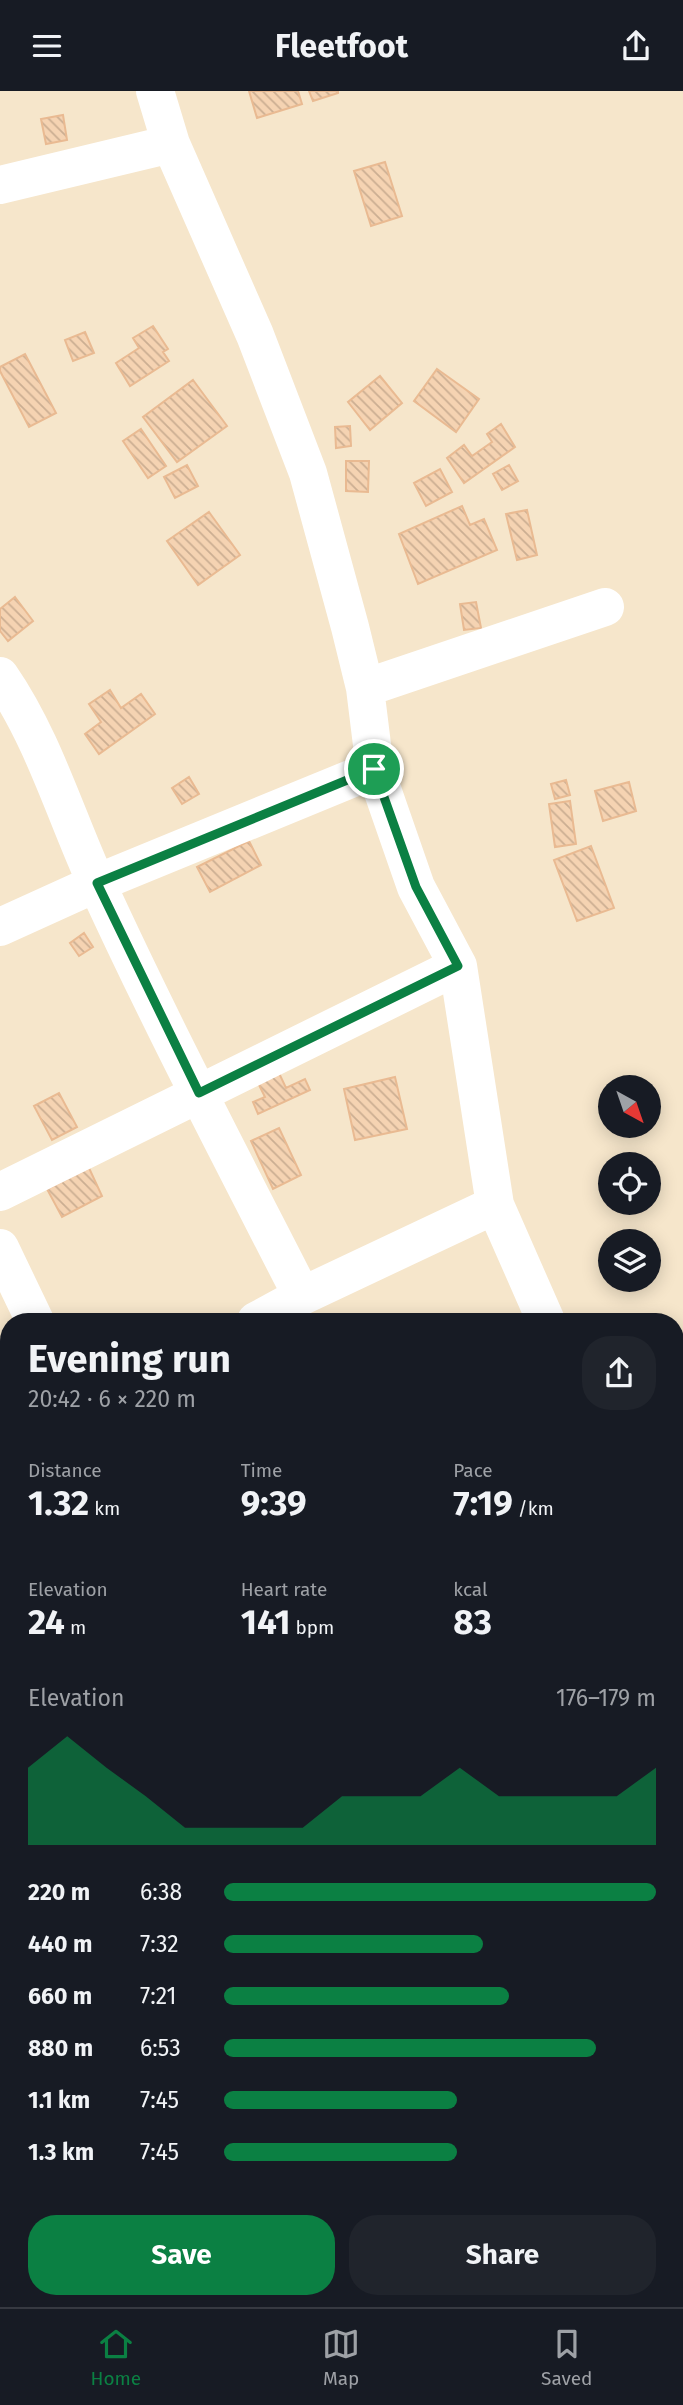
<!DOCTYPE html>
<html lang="en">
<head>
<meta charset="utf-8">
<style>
  :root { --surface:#171b24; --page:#20242c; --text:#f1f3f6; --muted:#9ea1a6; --line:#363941; --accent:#0b8043 }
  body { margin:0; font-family:"Fira Sans",sans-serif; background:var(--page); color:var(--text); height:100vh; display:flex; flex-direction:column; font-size:26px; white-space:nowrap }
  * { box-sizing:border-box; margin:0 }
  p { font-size:23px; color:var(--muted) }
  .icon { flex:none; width:38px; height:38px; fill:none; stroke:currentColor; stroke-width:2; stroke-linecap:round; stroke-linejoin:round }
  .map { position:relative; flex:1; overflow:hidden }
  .details { position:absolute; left:0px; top:1222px; width:684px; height:996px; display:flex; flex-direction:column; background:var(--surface); border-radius:28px 28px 0 0; box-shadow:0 4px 18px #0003 }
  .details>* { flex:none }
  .needle { width:46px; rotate:140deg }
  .fabs { position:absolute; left:598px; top:984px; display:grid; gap:14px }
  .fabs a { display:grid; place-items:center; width:63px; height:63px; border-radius:50%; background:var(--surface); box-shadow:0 4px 18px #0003; font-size:35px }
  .pin { position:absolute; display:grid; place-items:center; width:60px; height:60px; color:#fff; margin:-30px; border:4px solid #fff; border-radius:50%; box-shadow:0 2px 7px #0007 }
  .round { display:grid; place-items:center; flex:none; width:74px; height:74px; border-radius:28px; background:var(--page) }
  .overview { display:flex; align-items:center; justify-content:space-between; height:119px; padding:0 28px }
  h1 { font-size:38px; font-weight:700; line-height:52px }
  .metrics { display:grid; grid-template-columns:repeat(3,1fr); gap:10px; height:119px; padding:7px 28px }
  .metrics div { display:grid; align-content:center }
  .metrics b { font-size:35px; font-weight:700 }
  .metrics small { font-size:19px; font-weight:400 }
  .metrics p { font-size:19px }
  .chart { height:196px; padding:14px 28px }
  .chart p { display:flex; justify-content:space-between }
  .chart svg { width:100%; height:126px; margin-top:7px; fill:var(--accent); opacity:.7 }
  .action { display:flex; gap:14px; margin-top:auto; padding:14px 28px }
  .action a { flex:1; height:80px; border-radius:28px; background:var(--accent); color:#fff; font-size:28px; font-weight:700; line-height:80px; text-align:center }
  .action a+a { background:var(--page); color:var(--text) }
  ul { padding:0 28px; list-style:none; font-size:23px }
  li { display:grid; grid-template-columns:112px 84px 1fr; align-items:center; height:52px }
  li i { height:18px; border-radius:9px; background:var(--accent) }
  header { display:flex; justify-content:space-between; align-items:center; height:91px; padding:0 28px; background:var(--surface); font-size:32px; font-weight:700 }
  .menu { display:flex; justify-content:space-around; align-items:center; height:98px; border-top:2px solid var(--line); background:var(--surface); font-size:19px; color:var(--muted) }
  .menu a { display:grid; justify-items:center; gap:4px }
  .menu .active { color:var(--accent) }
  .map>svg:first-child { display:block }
  .residential { fill:#f6e6cb; fill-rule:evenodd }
  .building { fill:url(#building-back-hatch); stroke:#e9ba92; stroke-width:2 }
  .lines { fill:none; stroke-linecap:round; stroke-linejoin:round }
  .minor { stroke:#fff; stroke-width:38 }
  .route-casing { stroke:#fff; stroke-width:14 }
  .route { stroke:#0b8043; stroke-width:9 }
</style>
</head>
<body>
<header><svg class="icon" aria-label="menu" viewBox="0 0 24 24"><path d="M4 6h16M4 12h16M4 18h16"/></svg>Fleetfoot<svg class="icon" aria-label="share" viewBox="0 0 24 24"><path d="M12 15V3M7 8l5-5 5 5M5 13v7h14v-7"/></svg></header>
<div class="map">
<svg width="683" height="2216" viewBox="0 0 683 2216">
  <defs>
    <pattern id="building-back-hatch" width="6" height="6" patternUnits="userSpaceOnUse" patternTransform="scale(1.75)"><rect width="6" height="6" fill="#f5d3b2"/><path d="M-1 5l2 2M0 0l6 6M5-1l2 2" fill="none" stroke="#cbae92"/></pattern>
  </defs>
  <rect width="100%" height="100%" fill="#fef4dd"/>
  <path class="residential" d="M0,0H683V2216H0ZM611,996H649V1034H611ZM611,1073H649V1111H611ZM611,1150H649V1188H611ZM9,1230H676V2208H9Z"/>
  <path class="building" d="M249,0H298L302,13L257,27Z
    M309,0H338V2L313,10Z
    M63,24L67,49L46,53L41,28Z
    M385,71L402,125L371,135L354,80Z
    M153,235L168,258L163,261L169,270L130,295L116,272L139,257L133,247Z
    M85,241L94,262L73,270L65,249Z
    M25,263L56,322L29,336L0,280V276Z
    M437,278L479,308L456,341L414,310Z
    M380,285L402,312L370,339L348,311Z
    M193,289L227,335L177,371L143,326Z
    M501,333L515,356L464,392L447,367L464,354L472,365L492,351L487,343Z
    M350,335L351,355L336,357L335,336Z
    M141,338L166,375L148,387L123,350Z
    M346,370H369L368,401L346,400Z
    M187,374L198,395L175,407L164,386Z
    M509,374L518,390L502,399L493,383Z
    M440,378L452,401L426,415L414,392Z
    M462,415L470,434L484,428L497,459L418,493L399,443Z
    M527,419L537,464L517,469L506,423Z
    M209,421L240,464L198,494L167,450Z
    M15,506L33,530L8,550L0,540V518Z
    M476,511L481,537L464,539L460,513Z
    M110,599L121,617L141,603L155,623L99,663L85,643L101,631L89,613Z
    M189,686L199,703L182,713L172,697Z
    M566,689L570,704L555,708L551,693Z
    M629,691L636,720L603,730L595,700Z
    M570,710L576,753L555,756L549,713Z
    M249,750L261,774L210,801L197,776Z
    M591,755L614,817L577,830L554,769Z
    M84,842L93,856L79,865L70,852Z
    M278,980L286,997L305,988L310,999L258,1023L253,1011L265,1006L257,990Z
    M395,986L407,1038L355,1049L344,998Z
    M59,1002L77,1036L52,1049L34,1015Z
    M279,1037L301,1084L273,1098L251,1050Z
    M89,1077L102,1105L62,1126L47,1098Z
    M0,1536L9,1553V1557L0,1561Z
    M9,1731V1779L0,1780V1732Z
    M5,1855L9,1862V1884L0,1888V1857Z
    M683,1879V1943L676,1934V1885Z
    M558,2208H578L582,2216H543Z"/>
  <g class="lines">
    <path class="minor" d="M155,0L171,53L255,244L308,382L350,536L365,597L375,678L416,796L458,875L495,1114L546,1230
      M0,94L171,53
      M0,585C43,647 65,723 96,791C160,931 232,1068 302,1205
      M365,597L605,516
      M0,836L97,792L375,678
      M0,1101L458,875
      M0,1157L35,1230
      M256,1230L302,1205L495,1114
      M0,1373L9,1368
      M676,1539L683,1557
      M676,1719L683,1716
      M0,2025L9,2024"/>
  </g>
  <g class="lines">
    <defs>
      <path id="route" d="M374,678L416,796L458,875L199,1002L97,792Z"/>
    </defs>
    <use href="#route" class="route-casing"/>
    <use href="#route" class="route"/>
  </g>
</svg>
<div class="fabs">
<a><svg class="needle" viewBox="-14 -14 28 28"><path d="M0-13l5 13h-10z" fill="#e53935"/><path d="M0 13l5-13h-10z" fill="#9ea1a6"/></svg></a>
<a><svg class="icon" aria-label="locate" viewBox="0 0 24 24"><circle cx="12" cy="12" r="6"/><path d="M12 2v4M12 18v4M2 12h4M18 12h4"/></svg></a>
<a><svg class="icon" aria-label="layers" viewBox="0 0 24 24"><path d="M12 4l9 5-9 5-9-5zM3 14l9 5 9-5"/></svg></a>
</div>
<div class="pin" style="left:374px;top:678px;background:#1e9e55"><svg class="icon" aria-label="arrive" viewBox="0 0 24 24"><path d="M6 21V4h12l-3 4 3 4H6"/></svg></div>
<section class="details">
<div class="overview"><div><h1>Evening run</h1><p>20:42 · 6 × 220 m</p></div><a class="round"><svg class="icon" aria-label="share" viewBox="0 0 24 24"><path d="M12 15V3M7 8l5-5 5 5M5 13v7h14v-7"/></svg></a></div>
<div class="metrics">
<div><p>Distance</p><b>1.32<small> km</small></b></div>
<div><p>Time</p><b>9:39</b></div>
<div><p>Pace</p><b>7:19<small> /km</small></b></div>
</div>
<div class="metrics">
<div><p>Elevation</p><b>24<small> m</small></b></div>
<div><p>Heart rate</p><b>141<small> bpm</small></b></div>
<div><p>kcal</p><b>83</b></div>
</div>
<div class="chart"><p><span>Elevation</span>176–179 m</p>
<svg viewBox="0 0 160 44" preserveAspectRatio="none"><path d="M0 44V17L10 6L20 17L30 27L40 38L50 38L60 38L70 38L80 27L90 27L100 27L110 17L120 27L130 27L140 27L150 27L160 17V44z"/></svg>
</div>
<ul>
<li><b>220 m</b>6:38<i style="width:100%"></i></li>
<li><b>440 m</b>7:32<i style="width:60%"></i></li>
<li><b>660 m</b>7:21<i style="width:66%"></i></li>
<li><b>880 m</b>6:53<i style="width:86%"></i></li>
<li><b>1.1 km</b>7:45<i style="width:54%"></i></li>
<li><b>1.3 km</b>7:45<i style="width:54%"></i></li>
</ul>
<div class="action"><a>Save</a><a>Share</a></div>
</section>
</div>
<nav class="menu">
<a class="active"><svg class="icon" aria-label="home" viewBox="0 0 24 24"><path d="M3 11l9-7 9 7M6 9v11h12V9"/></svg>Home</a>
<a><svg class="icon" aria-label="map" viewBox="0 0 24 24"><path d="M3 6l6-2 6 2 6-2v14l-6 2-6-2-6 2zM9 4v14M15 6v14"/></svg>Map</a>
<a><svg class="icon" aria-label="saved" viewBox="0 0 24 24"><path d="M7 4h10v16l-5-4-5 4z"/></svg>Saved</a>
</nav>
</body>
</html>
